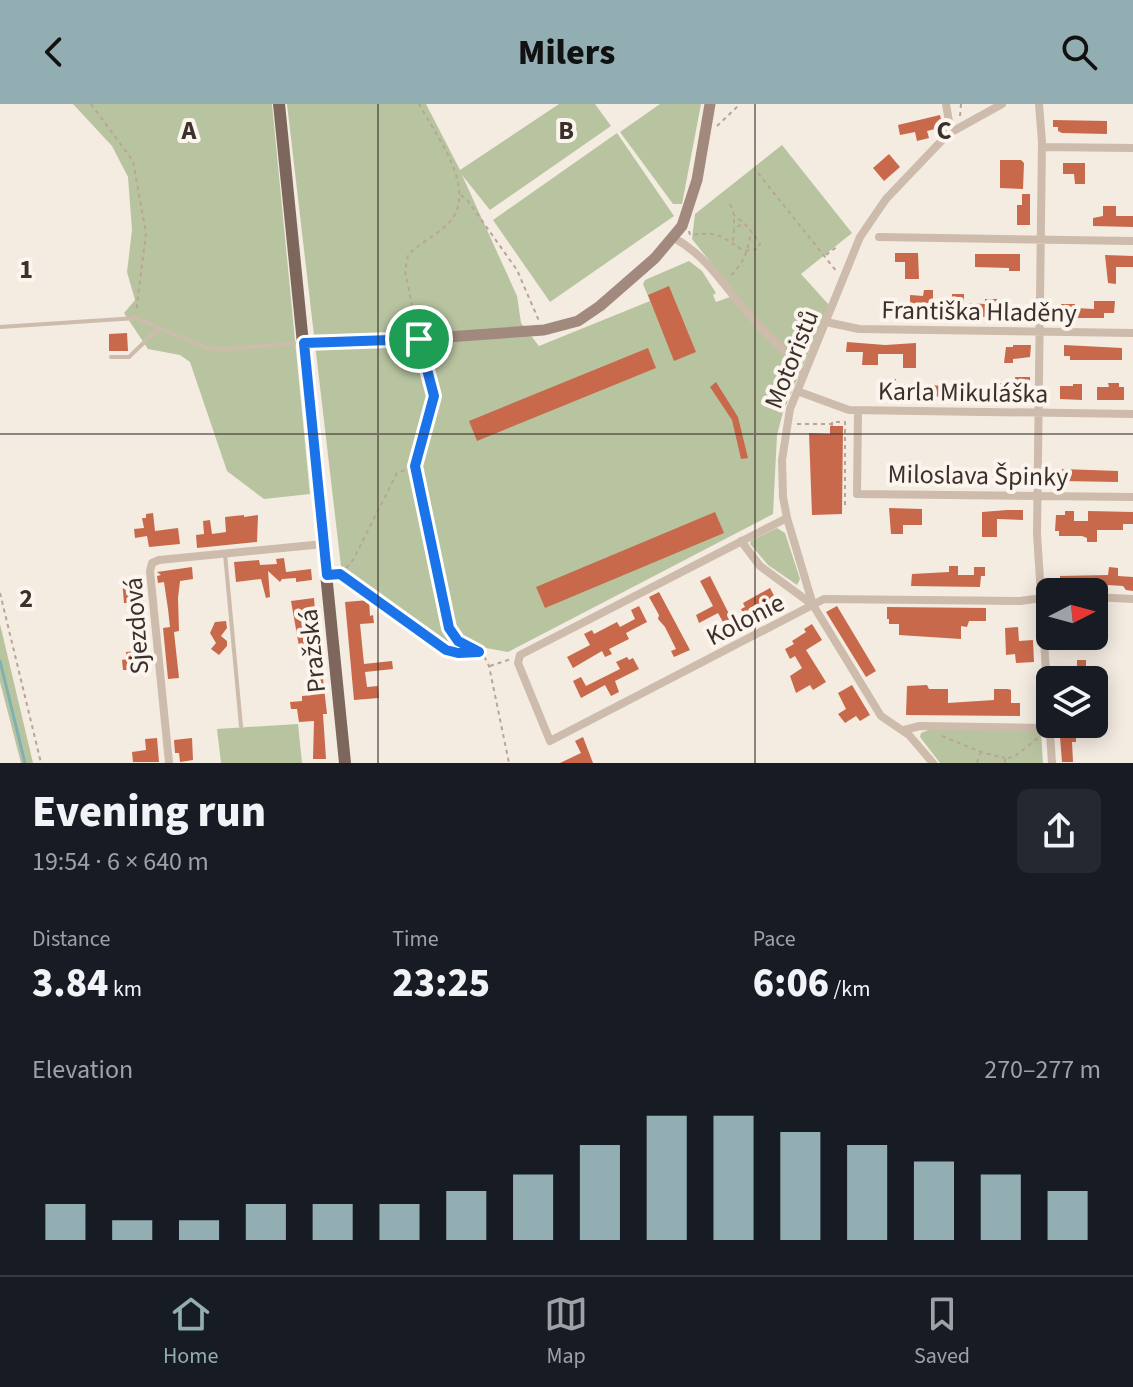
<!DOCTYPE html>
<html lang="en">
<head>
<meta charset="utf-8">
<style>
  :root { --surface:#171b24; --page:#242831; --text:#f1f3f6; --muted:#9ea1a6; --line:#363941; --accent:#92aeb2 }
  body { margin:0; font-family:"Source Sans 3",sans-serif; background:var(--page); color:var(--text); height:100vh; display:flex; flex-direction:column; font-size:30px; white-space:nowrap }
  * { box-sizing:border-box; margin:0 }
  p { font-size:26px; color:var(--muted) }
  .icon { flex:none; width:44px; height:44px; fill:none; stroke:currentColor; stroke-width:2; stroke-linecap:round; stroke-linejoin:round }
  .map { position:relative; height:659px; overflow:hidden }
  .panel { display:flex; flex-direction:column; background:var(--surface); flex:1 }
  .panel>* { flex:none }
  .needle { width:52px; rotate:84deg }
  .controls { position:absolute; left:1036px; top:474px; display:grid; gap:16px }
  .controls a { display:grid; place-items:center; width:72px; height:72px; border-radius:12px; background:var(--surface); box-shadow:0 4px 20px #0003; font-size:40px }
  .pin { position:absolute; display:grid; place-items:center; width:68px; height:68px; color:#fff; margin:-34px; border:4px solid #fff; border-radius:50%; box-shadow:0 2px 8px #0007 }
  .round { display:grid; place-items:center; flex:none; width:84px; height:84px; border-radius:12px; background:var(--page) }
  .overview { display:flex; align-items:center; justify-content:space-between; height:136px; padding:0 32px }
  h1 { font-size:44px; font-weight:800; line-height:60px }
  .metrics { display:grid; grid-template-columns:repeat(3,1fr); gap:12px; height:136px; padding:8px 32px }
  .metrics div { display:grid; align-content:center }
  .metrics b { font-size:40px; font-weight:800 }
  .metrics small { font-size:22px; font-weight:400 }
  .metrics p { font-size:22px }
  .chart { height:224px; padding:16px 32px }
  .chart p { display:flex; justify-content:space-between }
  .chart svg { width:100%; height:144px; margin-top:8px; stroke:var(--accent); stroke-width:6 }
  header { display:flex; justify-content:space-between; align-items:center; height:104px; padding:0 32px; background:var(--accent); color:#111; font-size:36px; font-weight:800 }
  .tab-bar { display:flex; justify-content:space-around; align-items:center; height:112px; border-top:2px solid var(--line); background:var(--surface); font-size:22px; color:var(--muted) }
  .tab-bar a { display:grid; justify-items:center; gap:4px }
  .tab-bar .on { color:var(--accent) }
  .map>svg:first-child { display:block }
  .green { fill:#b8c4a0 }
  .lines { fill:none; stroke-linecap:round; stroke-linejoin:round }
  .stream { stroke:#7fb0b2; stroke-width:3 }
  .building { fill:#c8694b }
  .path { stroke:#b9a596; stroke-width:2; stroke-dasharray:4 4; stroke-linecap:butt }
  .lane { stroke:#cdbbac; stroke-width:4 }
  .street { stroke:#cdbbac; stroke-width:8 }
  .secondary { stroke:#a18a7d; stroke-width:11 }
  .primary { stroke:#7d675c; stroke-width:12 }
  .route-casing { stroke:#fff; stroke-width:16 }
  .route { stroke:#1a73e8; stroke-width:10 }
  .grid { fill:none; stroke:#3b302b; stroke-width:2; stroke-opacity:0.55 }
  .labels { text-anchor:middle; stroke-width:8; stroke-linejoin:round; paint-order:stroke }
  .street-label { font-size:26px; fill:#3b302b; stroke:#fbf5ee }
  .grid-label { font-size:26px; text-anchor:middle; font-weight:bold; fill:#3b302b; stroke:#fbf5ee; stroke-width:8; stroke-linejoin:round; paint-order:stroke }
</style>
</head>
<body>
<header><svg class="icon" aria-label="back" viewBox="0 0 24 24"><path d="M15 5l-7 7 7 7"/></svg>Milers<svg class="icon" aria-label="search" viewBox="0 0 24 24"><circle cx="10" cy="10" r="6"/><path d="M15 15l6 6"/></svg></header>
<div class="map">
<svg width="1133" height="659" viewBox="0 0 1133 659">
  <rect width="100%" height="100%" fill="#f4ebe1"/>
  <path class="green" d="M73,0H272L310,390L264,395L227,367L190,258L180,251L148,245L124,209L135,196L127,168L132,126L128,73L112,42Z
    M287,0H426L460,66L559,0H595L611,22L490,106L462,71L517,192L521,219L539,242L650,197L643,180L645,176L689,157L702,167L716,189L713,191L716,198L730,193L747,212L751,209L692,135L695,110L782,41L852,129L801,170L829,201L783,308L777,331L773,410L508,548L436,535L342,471Z
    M660,0H701L682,100H673L620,28Z
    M617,29L674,112L550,198L493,116Z
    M777,424L785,429L800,475L797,481L768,461L750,440L751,437Z
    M0,520L33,659H21L0,578Z
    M298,620L302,659H221L217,625Z
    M931,625L1035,626L1041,628L1043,659H940L920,633L921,629Z"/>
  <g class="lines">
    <path class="stream" d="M0,557L25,659"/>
  </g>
  <path class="building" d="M940,11L943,23L927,27L929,34L917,37L915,28L900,31L898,21Z
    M1053,16L1107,17V30L1062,29L1058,27V23H1053Z
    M889,50L900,63L884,77L873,64Z
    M1000,56H1021L1024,59L1023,85L1000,84Z
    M1063,59H1085V80H1075L1074,70H1063Z
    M1022,90H1030V121H1017V101H1022Z
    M1103,102H1116V112H1133V123L1093,122V114L1103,112Z
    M895,149H918L919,175H905V158H895Z
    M975,150H1020V167H1009V164L975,163Z
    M1105,151L1133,152V163H1116V180L1108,179Z
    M669,182L696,248L674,257L648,191Z
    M924,186H933V202L952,203V190H964V199L985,200V195H997V213L910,212V191L923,192Z
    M1094,197H1115L1114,209H1104V214H1061V200H1075V204L1094,205Z
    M127,229L128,247H109V230Z
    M847,238L885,241L916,239V264H903V250H878V261H862L863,248H846Z
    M1013,241H1031L1030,253L1013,255V259H1004L1006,243H1013Z
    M1064,241L1122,244V256H1070V252H1064Z
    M648,244L656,264L477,337L469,317Z
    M1015,273H1030V293L1000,294V279H1015Z
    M888,275H896V280L977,283V293L887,292Z
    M716,278L738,313L748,354L741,355L732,316L710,283Z
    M1108,279H1119V283H1124V296H1097V283H1109Z
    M1073,280H1082V296L1060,295V282H1073Z
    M830,322H843L842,410L812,411L809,329L830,330Z
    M1062,365L1118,367V378L1062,377Z
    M889,404L922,405V421H903V430H891Z
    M1007,406H1023V416L997,415V433H982V408Z
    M1065,407H1074V417H1088V407L1133,408V420H1123V426H1097V438H1087V434L1082,432H1059V427H1055L1056,411H1065Z
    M715,408L724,429L545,504L536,483Z
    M153,409L155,427L178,424L180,440L149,443L147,432L135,434L134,425L144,424L142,414H146V410Z
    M244,411V413L258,411L257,438L197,444L196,431L204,430L203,417L210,416L212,430L226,428L225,413Z
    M284,454L286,468L311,465L312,476L296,478V474L282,475L280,478L268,467L270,493L266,494L261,475L236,478L234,458L259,456L260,461L277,460L276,455Z
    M949,462H958V471H974V463H985V472H981L980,483L911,482L912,470L949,468Z
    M192,463L193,475L180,477L178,494L179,527L174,528L179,574L168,575L163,524L170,523L168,505L164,478L158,479L157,472L161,471L157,468Z
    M1109,463L1118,464V472L1133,473V487L1126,486L1123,482L1108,481V485L1060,481V472L1108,471Z
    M710,472L732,516L724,520L718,509L699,519L696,511L713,502L700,477Z
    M142,473L145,507L132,508L131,499H124L122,475Z
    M770,484L780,503L753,519L750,513L746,515L741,505L745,503L743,499Z
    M659,488L690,546L674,553L671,547L676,545L665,523L658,515L659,511L649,493Z
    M314,494L315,507H310L312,522L317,521L327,610H323L326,655H313L314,617L299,618L297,605H291L290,598L302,597V592L313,591L308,547L300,548L291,497Z
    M369,496L370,512L373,511L374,519L360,520L364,560L392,557L393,565L365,568L367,583L378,582L379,594L354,596L345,498Z
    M639,502L647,518L626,529L629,535L609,545L612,550L605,553L602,547L573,564L567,553L590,541L584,530L592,526L594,530L617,518L620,523L635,515L631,506Z
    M837,502L876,567L866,573L826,508Z
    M887,503L986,504V517H969L967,523L961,522V535L899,531V520H889V515H887Z
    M226,517L227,524L221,532L227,537V542L219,551L211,545L216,539L210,529L215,518Z
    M812,520L822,536L806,546L826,578L813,586L810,581L796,589L790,572L802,564L795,552L790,555L785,545L794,540L792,537L806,528L804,525Z
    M1018,523L1019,537L1033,536L1034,558L1016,559L1015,550L1006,551L1005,524Z
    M136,547V552L149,550L151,569L138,570V566H123L122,556L127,555L126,548Z
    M627,553L629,556L633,554L639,565L615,577L619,588L611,592L605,581L581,594L573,577L581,573L586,582L620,565L616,558Z
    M1077,556H1086V575L1057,576L1056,568L1077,567Z
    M852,581L870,611L860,617L856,612L845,619L838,610L846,605L838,589Z
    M927,581L929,585H948V599L994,596V585H1008L1011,586V599H1020V612L906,611L907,582Z
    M1059,620H1072V626H1076V638H1072L1073,658H1062Z
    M583,633L593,659H560L581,649L575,637Z
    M157,634L159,658H133L132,648L146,646L145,635Z
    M192,634L193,656L180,658L179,649H175L174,636Z"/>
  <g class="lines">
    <path class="path" d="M91,0L133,57L146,129L136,209
      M960,12L961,0
      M717,22L740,0
      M758,69L837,168
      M461,91L468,97L517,166L539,217
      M730,100L734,111V124
      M689,127L690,131C719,127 721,132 744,147L758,145L760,139L748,123L734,111
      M733,137L734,125L742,120
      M826,151L838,142
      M731,171C744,159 748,146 751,128
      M417,226L405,167L408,151C420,139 436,131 448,120C480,87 436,32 419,0
      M432,305L415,362L449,524L458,537L483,550L489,562L509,659
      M797,320H831
      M832,322V318H845V403
      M337,470H340L446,546L458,549L478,548
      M341,470L353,456L397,369L414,363
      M0,489L41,659
      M490,562L511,555
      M942,632L981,648L1005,654
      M977,659L980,649
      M1005,659V654L1014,653L1039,633"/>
    <path class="lane" d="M0,223L136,214L206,244L226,245L302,239
      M419,238L439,309
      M111,253H129L159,224
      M225,450L241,622"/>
    <path class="street" d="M1039,0L1042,38L1037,430L1052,659
      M948,30L1002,0
      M1042,43L1133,44
      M879,133L1133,137
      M674,134C707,152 725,183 749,211C767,232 789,246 802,273
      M826,218L859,225L1133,229
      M797,287L849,306L1133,310
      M858,307L857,390L1133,393
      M787,414L520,551L518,559L550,637L824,495L1020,497L1050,493
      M741,437L760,462L813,501
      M1094,493L1133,495
      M904,626L920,622L1049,624
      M169,659L150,467L152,459L159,456L324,440
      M933,659L909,631L881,612L813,501L787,414L783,393L782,356L790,305L860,133L886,95L948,30L950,24L946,0"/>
    <path class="secondary" d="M304,239L419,235L544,226L578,217L600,202L655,154L682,122L697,76L710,0"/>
    <path class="primary" d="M279,0L345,659"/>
  </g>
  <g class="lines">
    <defs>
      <path id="route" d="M419,235L434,292L415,362L449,524L458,537L479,548L458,549L446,546L340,470L327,471L304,239Z"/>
    </defs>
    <use href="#route" class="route-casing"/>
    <use href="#route" class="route"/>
  </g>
  <path class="grid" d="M378,0V659M755,0V659M0,330H1133"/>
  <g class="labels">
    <g class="street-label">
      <text transform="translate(979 207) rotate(1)" y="9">Františka Hladěny</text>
      <text transform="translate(791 255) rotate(-68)" y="9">Motoristů</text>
      <text transform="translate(963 288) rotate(1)" y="9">Karla Mikuláška</text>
      <text transform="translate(978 371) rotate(1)" y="9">Miloslava Špinky</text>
      <text transform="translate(745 515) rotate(-27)" y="9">Kolonie</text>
      <text transform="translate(136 522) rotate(-94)" y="9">Sjezdová</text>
      <text transform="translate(312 547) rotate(-96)" y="9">Pražská</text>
    </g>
  </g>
  <g class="grid-label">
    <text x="189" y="35">A</text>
    <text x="566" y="35">B</text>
    <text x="944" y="35">C</text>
    <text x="26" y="174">1</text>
    <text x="26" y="503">2</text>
  </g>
</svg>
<div class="controls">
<a><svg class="needle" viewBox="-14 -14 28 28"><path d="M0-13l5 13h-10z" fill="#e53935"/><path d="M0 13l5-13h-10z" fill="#9ea1a6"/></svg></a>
<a><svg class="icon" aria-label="layers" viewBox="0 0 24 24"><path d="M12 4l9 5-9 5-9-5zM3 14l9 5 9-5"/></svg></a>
</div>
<div class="pin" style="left:419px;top:235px;background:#1e9e55"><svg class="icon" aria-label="arrive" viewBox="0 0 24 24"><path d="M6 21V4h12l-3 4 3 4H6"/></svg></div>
</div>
<section class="panel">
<div class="overview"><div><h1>Evening run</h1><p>19:54 · 6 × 640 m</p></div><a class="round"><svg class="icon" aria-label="share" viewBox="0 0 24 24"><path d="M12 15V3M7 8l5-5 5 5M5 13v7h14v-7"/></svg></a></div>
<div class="metrics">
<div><p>Distance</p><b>3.84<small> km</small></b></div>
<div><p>Time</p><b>23:25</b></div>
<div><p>Pace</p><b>6:06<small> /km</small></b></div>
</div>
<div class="chart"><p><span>Elevation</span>270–277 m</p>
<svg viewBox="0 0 160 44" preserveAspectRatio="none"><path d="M5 44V33M15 44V38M25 44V38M35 44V33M45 44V33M55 44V33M65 44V29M75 44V24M85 44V15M95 44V6M105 44V6M115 44V11M125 44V15M135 44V20M145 44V24M155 44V29"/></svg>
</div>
</section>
<nav class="tab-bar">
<a class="on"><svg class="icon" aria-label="home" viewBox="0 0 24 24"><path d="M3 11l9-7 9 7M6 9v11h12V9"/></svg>Home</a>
<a><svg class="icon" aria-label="map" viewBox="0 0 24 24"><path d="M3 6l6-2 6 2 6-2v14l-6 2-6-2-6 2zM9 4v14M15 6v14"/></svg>Map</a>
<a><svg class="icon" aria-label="saved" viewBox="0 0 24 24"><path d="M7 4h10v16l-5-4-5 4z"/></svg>Saved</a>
</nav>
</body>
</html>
